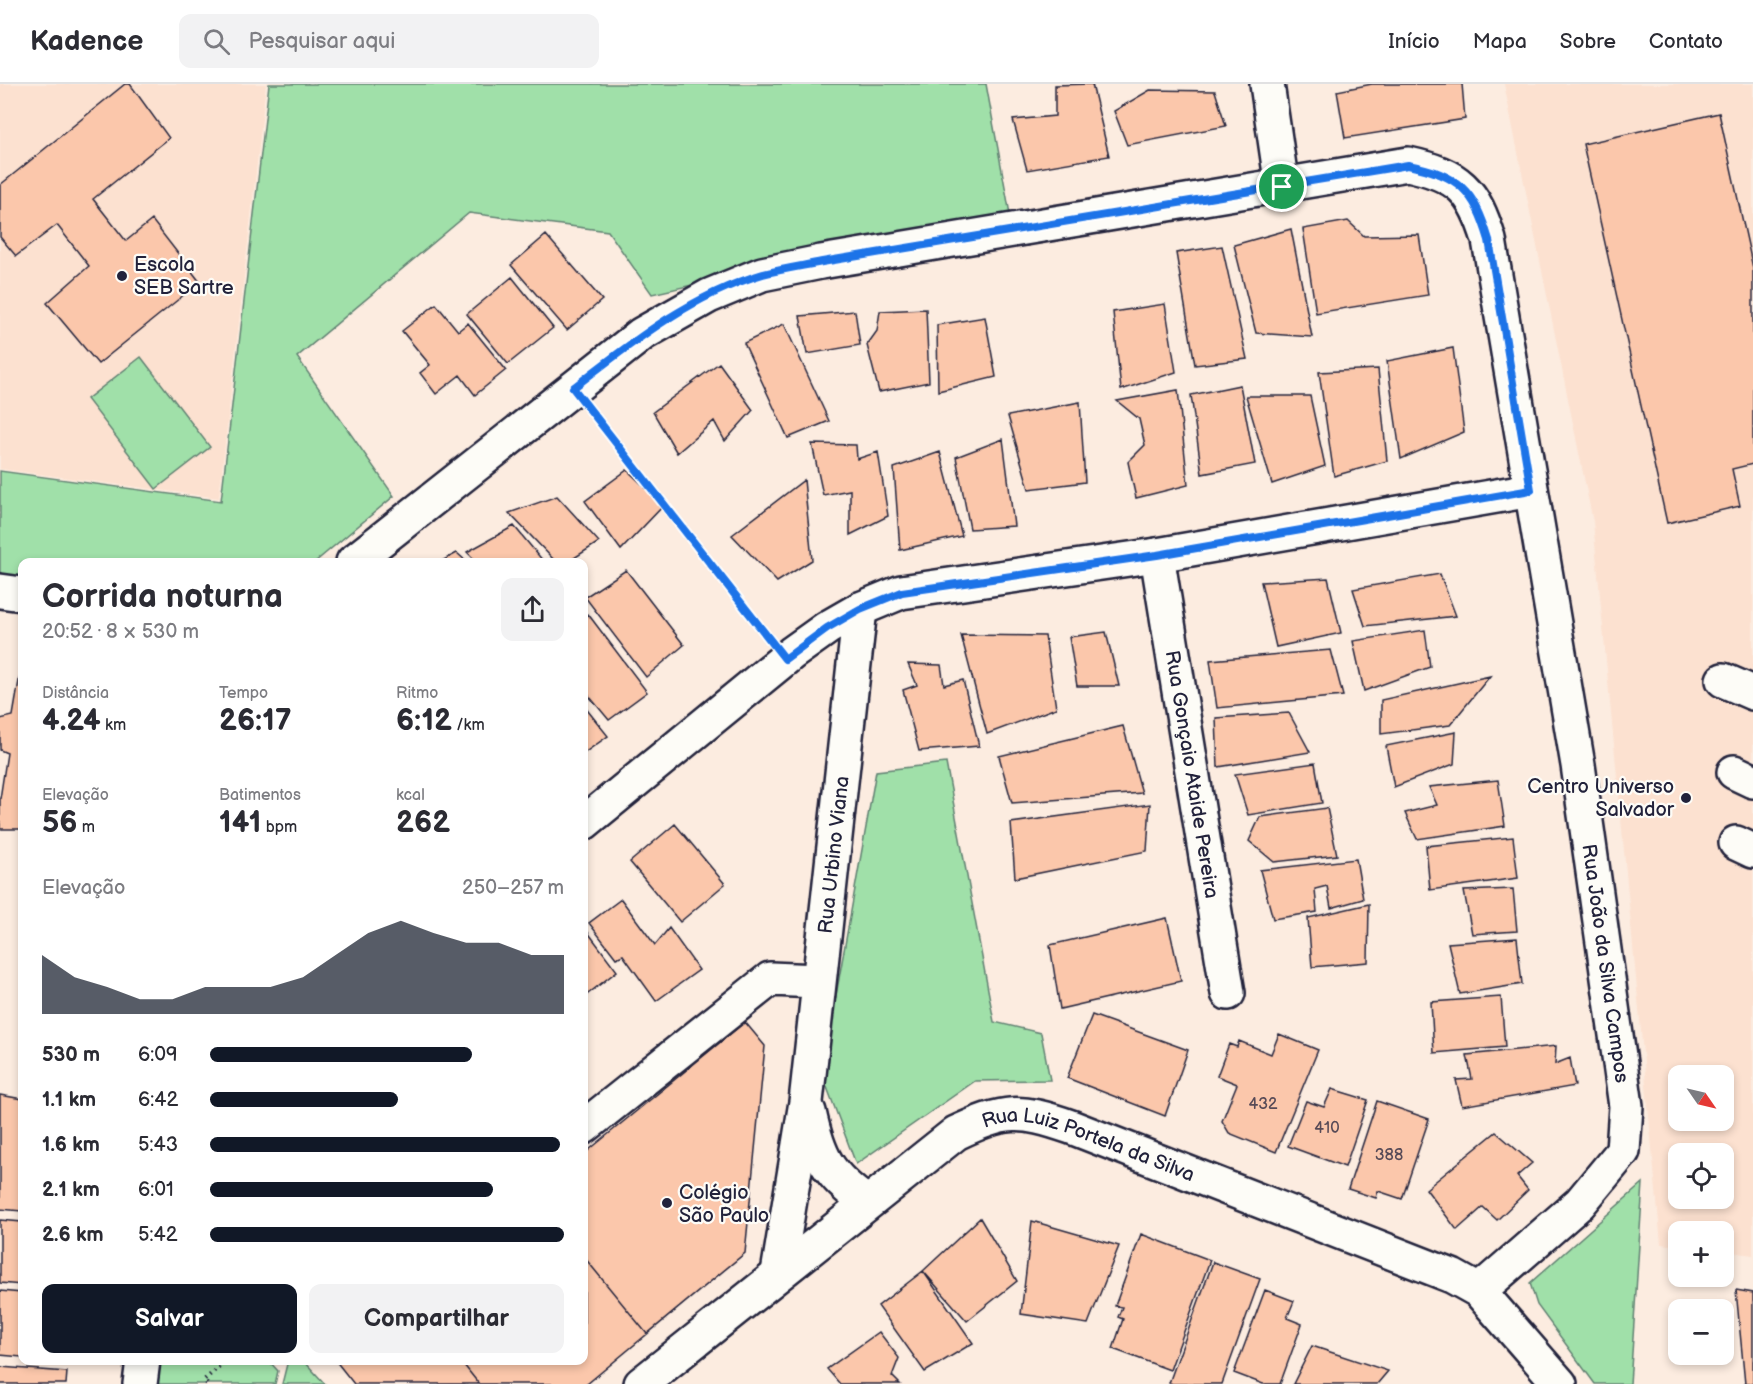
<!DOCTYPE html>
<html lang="pt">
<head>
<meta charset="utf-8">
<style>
  :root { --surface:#fff; --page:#f2f2f3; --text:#2b2b33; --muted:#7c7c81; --line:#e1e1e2; --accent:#111827 }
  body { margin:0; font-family:"Balsamiq Sans",sans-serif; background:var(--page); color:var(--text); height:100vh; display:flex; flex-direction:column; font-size:22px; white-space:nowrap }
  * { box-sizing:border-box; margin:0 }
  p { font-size:20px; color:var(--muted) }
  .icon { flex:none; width:33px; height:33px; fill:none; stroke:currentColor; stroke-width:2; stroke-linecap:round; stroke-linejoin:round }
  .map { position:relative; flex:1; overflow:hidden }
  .details { position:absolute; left:18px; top:474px; width:570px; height:807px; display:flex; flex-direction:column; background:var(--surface); border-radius:12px; box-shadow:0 3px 9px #0003 }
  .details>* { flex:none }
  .needle { width:39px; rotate:124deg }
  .buttons { position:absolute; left:1668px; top:981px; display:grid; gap:12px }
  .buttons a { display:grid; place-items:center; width:66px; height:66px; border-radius:12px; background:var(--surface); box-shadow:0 3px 9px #0003; font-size:30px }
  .pin { position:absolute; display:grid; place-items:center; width:51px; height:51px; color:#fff; margin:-26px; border:3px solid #fff; border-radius:50%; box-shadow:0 2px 6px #0007 }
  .round { display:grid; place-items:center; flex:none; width:63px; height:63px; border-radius:12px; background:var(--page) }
  .headline { display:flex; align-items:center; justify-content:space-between; height:102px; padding:0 24px }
  h1 { font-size:33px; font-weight:600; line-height:45px }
  .stats { display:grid; grid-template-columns:repeat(3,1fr); gap:9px; height:102px; padding:6px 24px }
  .stats div { display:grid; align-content:center }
  .stats b { font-size:30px; font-weight:600 }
  .stats small { font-size:16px; font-weight:400 }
  .stats p { font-size:16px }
  .chart { height:168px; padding:12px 24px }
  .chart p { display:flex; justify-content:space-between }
  .chart svg { width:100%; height:108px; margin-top:6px; fill:var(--accent); opacity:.7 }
  .button { display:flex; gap:12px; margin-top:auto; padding:12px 24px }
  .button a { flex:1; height:69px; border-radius:12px; background:var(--accent); color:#fff; font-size:24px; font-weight:600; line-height:69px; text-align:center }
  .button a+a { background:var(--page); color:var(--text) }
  ul { padding:0 24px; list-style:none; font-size:20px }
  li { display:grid; grid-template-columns:96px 72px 1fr; align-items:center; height:45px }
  li i { height:15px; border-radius:8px; background:var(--accent) }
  header { display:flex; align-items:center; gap:36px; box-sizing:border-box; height:84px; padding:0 30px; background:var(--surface); border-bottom:2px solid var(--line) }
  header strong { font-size:28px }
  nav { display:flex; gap:33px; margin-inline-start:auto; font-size:21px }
  .search { width:420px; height:54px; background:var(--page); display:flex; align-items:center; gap:15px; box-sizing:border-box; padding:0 21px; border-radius:12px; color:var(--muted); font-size:22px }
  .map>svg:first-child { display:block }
  .built { fill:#fce1d0; fill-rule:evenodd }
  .green { fill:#a0e0a9; stroke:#618172; stroke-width:1.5 }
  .building { fill:#fbc7ab; stroke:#22223b; stroke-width:1.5 }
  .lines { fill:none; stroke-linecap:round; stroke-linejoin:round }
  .minor-casing { stroke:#22223b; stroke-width:38 }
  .path { stroke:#22223b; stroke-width:4; stroke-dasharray:1.5 4.5; stroke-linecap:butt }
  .minor { stroke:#fdfcf7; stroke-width:33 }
  .route-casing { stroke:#fff; stroke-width:12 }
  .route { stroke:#1a73e8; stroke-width:8 }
  .poi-dot { fill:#22223b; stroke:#fdfcf7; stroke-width:2 }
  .labels { text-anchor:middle; stroke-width:4.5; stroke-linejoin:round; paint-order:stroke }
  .number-label { font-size:16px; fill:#584b57 }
  .poi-label { font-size:20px; fill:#22223b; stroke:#fdfcf7; text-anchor:start }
  .street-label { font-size:20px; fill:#22223b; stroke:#fdfcf7 }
</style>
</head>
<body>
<header>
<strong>Kadence</strong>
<div class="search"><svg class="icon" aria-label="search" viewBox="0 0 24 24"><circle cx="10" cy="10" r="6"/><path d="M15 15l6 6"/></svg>Pesquisar aqui</div>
<nav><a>Início</a><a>Mapa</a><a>Sobre</a><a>Contato</a></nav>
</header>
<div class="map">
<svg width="1753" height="1300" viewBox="0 0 1753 1300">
  <rect width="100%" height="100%" fill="#fcece0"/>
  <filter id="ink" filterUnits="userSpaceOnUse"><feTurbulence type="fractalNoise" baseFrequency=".0167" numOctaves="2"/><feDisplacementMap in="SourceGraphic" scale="12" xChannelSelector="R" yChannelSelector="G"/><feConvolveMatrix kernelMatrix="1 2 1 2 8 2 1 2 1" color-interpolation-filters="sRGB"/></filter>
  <g filter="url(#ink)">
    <path class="built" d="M0,0H266L219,414L0,385Z
      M1504,0H1753V1171L1724,1167V1148H1678V1162L1661,1160L1593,438ZM1678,992H1724V1036H1678ZM1678,1070H1724V1114H1678Z"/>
    <path class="green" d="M269,0H986L1010,130L652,210L608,147L469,129L297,273L394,412L315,478H22V496L0,493V387L221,417Z
      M141,273L210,363L156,405L87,315Z
      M946,679L994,938L1041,949L1050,996L975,997L856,1080L822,990L876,687Z
      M1643,1099L1630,1300H1595L1537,1221L1530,1199Z
      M288,1276L304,1277L325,1300H282Z
      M159,1277H269L278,1287L275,1300H157Z"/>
    <path class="building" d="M125,0H130L169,54L93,115L126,157L152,136L200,198L98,280L47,219L89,182L57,141L16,172L0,153V101Z
      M1092,0L1109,72L1027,86L1013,36L1055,32V1Z
      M1372,0H1462L1465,35L1345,54L1337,7Z
      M1150,6L1215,7L1226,42L1127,61L1114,27Z
      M1719,29L1753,184V380L1732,385L1740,422L1667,439L1583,60Z
      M1348,137L1364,152L1419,151L1428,211L1316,229L1303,145Z
      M1291,145L1312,253L1256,249L1234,161Z
      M546,151L602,216L567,246L511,181Z
      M1222,162L1247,275L1195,281L1176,169Z
      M512,193L553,244L508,280L467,230Z
      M436,220L458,247L468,239L506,286L475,311L460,291L436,310L420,289L430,281L402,247Z
      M1165,220L1176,288L1121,306L1113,228Z
      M926,225L929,298L879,308L867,261L877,247L880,227Z
      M855,227L860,261L807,270L800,232Z
      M985,233L996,293L938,307L937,241Z
      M784,240L829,337L788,354L744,259Z
      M1453,264L1464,348L1401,375L1387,277Z
      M719,279L753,326L725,357L714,337L677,369L653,328Z
      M1378,285L1387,377L1334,392L1319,288Z
      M1240,301L1255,380L1202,390L1191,311Z
      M1178,306L1188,401L1136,414L1128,378L1145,361L1139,335L1117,317Z
      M1246,312H1310L1325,382L1272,400Z
      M1080,318L1085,398L1029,405L1008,332Z
      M1003,355L1014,442L970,445L956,373Z
      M812,360L856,361L857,375L878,368L888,432L850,451V406L823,411Z
      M940,368L962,452L900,466L894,384Z
      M627,386L664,421L621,466L585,417Z
      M804,396L812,476L777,498L732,451Z
      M557,412L599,458L568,478H556L509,429Z
      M514,442L544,478H477L467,468Z
      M457,469L467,478H440Z
      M626,486L684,561L646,593L585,513Z
      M1440,490L1456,532L1365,542L1353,505Z
      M1328,494L1341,549L1276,563L1261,498Z
      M588,530L647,608L609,636L584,606V571L587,569L584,565V534Z
      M1425,546L1430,583L1364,607L1353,557Z
      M1106,548L1119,602H1077L1069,553Z
      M961,551L1045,552L1056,624L987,650Z
      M1331,566L1343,612L1217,624L1210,576Z
      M908,580L941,581L944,601L963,596L979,662L919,667L903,606L917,601Z
      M22,590V745H0V715L7,669L0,666V635L13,632L20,591Z
      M1490,592L1450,641L1381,650V616Z
      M584,622L608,652L584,669Z
      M1289,629L1310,668L1218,683L1216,634Z
      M1123,642L1142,709L1012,719L999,672Z
      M1456,648L1454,680L1394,703L1386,662Z
      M1315,679L1322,719L1248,731L1235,690Z
      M1498,696L1505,742L1417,755L1405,729L1437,721L1429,703Z
      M1150,720L1147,767L1015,794L1011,739Z
      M1327,724L1337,771L1274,778L1249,757L1260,733Z
      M675,740L725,800L680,838L630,778Z
      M1513,753L1518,794L1430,806L1426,762Z
      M1356,775L1363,815L1331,824L1327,802L1315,805L1317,828L1273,835L1260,786Z
      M1513,805L1517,847L1472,850L1464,807Z
      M621,815L655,861L669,844L699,886L656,917L623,871L616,874L589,839Z
      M1369,820L1368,878L1312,883L1308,834Z
      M1167,834L1181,897L1060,925L1050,861Z
      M584,843L617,887L584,913Z
      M1517,854L1522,900L1460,910L1448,859Z
      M1501,913L1505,963L1434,969L1431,918Z
      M1092,931L1188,966L1165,1032L1067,994Z
      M745,938L765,962L745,1169L587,1300H354L335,1276H584V1070Z
      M745,938L765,962L745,1169L647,1250L584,1173V1070Z
      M1279,950L1318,966L1276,1068L1229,1049L1222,1037L1237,1000L1217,992L1229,960L1237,963L1239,957L1271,970Z
      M1556,962L1555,980L1570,974L1575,1002L1462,1022L1456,996L1472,995L1467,971Z
      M1332,1005L1368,1016L1345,1083L1288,1062L1306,1017L1324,1023Z
      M0,1011L22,1015V1054L20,1065H22V1127L0,1125Z
      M1377,1017L1429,1035L1402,1115L1378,1107L1376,1114L1348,1105Z
      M1496,1048L1532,1079L1517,1092L1528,1106L1497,1136L1483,1123L1457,1146L1426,1105Z
      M980,1134L1017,1197L967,1237L923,1187Z
      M0,1136L22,1138V1201L0,1199Z
      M1032,1137L1119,1162L1088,1240L1021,1230Z
      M1141,1150L1210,1176L1170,1286L1113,1265L1123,1235L1118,1233L1122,1223L1115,1222Z
      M1213,1178L1260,1195L1222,1300H1173L1169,1299Z
      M923,1187L973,1259L925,1288L878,1222Z
      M1265,1206L1294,1217L1287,1234L1302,1240L1280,1300H1263L1234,1289Z
      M1736,1206L1753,1209V1300H1745Z
      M0,1207L22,1209V1273L0,1271Z
      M879,1248L899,1274L892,1292L900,1300H840L827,1285Z
      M1312,1262L1388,1287L1377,1300H1293Z
      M335,1276H460L479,1300H354Z
      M0,1283L67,1288L66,1300H0Z"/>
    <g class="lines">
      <defs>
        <g id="minor">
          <path d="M1267,0L1282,103"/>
          <path id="s1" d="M1157,471L1228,909"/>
          <path id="s2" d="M353,478L642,250L709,212L762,190L821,178L1408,80C1459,91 1474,106 1489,156L1578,681L1626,1022L1623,1067L1580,1119L1479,1207"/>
          <path d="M0,507L22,510"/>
          <path d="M1723,596L1753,609"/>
          <path d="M1734,688L1753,697"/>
          <path d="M584,739L792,569L827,544L860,525L901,508L1157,471L1531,406"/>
          <path d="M1736,759L1753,767"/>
          <path d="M809,1028C819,1074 828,1091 867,1119"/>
          <path d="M584,1043L770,895L818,897"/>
          <path id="s3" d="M778,1189L806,1018L860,525"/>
          <path d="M140,1300L143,1276"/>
          <path id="s4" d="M641,1300L956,1049C1005,1026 1019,1025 1071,1043L1452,1192L1479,1207L1560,1300"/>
        </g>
      </defs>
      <use href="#minor" class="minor-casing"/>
      <path class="path" d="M592,327L766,551
        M207,1300L204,1296L227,1276"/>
      <use href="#minor" class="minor"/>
    </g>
  </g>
  <g class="lines" filter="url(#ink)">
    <defs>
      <path id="route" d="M1408,81C1459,91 1474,106 1489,156L1531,406L1157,471L902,508L860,525L827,544L785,575L573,304C631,259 691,211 763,190C782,185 802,182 822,178Z"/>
    </defs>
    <use href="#route" class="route-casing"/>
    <use href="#route" class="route"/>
  </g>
  <g class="poi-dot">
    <circle cx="122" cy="192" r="6"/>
    <circle cx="1686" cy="714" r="6"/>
    <circle cx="667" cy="1119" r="6"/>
  </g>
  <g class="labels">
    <g class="number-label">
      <text x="1263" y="1025">432</text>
      <text x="1327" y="1049">410</text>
      <text x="1389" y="1076">388</text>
    </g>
    <g class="poi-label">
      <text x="134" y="187">Escola<tspan x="134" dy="23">SEB Sartre</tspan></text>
      <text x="1674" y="709" text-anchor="end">Centro Universo<tspan x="1674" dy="23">Salvador</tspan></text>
      <text x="679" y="1115">Colégio<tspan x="679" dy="23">São Paulo</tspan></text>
    </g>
    <g class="street-label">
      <text dy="7" stroke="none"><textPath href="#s1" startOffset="222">Rua Gonçaio Ataide Pereira</textPath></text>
      <text dy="7" stroke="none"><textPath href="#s3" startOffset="422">Rua Urbino Viana</textPath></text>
      <text dy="7" stroke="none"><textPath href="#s2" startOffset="2010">Rua João da Silva Campos</textPath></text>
      <text dy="7" stroke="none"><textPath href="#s4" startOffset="543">Rua Luiz Portela da Silva</textPath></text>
    </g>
  </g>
</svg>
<div class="buttons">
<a><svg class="needle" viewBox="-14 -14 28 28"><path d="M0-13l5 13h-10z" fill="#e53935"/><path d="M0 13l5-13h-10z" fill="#7c7c81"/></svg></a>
<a><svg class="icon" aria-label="locate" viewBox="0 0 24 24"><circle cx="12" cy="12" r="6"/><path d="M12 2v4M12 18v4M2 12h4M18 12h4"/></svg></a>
<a>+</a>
<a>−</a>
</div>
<div class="pin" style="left:1282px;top:103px;background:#1e9e55"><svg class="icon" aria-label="arrive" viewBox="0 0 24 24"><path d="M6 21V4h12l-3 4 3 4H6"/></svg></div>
<section class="details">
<div class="headline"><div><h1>Corrida noturna</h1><p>20:52 · 8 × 530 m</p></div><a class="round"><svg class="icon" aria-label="share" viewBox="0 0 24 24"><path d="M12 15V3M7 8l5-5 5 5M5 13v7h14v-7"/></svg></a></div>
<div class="stats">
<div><p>Distância</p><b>4.24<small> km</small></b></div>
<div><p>Tempo</p><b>26:17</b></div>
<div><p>Ritmo</p><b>6:12<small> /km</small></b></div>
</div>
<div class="stats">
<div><p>Elevação</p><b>56<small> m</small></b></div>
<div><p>Batimentos</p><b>141<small> bpm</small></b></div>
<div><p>kcal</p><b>262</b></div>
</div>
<div class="chart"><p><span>Elevação</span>250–257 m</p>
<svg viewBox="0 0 160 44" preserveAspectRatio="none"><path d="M0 44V20L10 29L20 33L30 38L40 38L50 33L60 33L70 33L80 29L90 20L100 11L110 6L120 11L130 15L140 15L150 20L160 20V44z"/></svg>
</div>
<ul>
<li><b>530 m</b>6:09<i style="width:74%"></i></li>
<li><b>1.1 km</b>6:42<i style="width:53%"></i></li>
<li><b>1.6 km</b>5:43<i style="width:99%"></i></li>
<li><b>2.1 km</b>6:01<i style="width:80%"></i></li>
<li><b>2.6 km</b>5:42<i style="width:100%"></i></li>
</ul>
<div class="button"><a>Salvar</a><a>Compartilhar</a></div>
</section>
</div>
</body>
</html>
